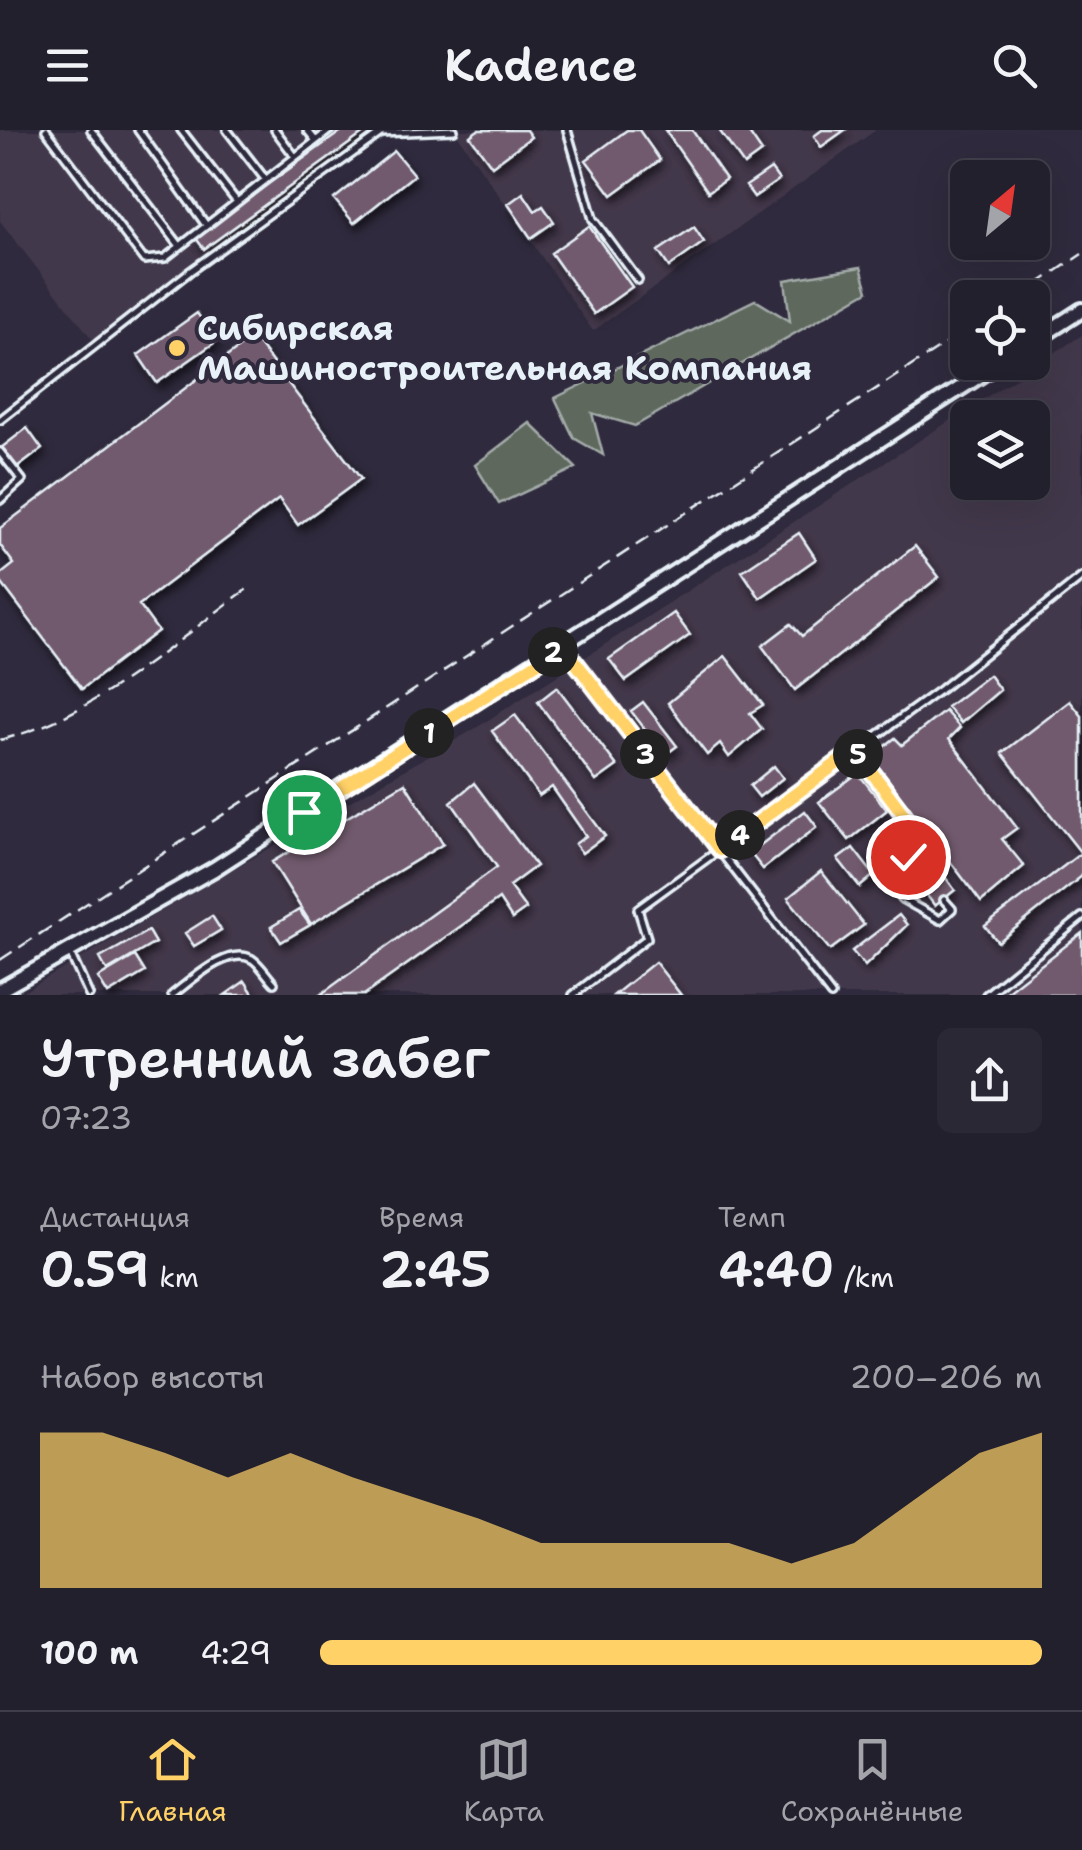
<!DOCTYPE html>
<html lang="ru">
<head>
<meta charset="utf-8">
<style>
  :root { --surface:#23202e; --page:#2b2836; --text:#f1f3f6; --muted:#a3a3aa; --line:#403e4a; --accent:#ffd166 }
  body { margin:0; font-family:"Shantell Sans",sans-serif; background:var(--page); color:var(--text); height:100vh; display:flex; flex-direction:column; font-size:38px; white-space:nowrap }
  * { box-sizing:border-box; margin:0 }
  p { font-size:32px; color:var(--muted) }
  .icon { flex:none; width:55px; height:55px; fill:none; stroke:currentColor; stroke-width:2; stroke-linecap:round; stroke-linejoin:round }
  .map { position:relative; height:865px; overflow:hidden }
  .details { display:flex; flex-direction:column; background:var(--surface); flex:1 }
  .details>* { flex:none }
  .needle { width:65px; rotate:29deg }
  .buttons { position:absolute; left:950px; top:30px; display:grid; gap:20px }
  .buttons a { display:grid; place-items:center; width:100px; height:100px; border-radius:15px; background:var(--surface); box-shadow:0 10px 40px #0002,0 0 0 2px var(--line); font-size:50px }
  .pin { position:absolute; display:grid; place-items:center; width:85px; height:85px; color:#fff; margin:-42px; border:5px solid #fff; border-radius:50%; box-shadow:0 2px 10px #0007 }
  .km { position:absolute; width:50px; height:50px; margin:-25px; border-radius:50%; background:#222; color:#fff; font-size:28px; line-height:50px; text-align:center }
  .round { display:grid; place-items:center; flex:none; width:105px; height:105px; border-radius:15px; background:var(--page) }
  .headline { display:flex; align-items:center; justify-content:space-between; height:170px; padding:0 40px }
  h1 { font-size:55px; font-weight:600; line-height:75px }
  .metrics { display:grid; grid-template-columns:repeat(3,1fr); gap:15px; height:170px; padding:10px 40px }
  .metrics div { display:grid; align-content:center }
  .metrics b { font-size:50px; font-weight:600 }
  .metrics small { font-size:28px; font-weight:400 }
  .metrics p { font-size:28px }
  .chart { height:280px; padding:20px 40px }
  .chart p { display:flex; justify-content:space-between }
  .chart svg { width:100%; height:180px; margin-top:10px; fill:var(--accent); opacity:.7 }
  ul { padding:0 40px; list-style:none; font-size:32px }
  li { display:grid; grid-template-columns:160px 120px 1fr; align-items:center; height:75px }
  li i { height:25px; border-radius:12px; background:var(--accent) }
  header { display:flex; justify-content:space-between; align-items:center; height:130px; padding:0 40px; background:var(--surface); font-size:45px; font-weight:600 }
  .tabs { display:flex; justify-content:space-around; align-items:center; height:140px; border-top:2px solid var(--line); background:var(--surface); font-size:28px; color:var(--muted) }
  .tabs a { display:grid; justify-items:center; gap:5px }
  .tabs .on { color:var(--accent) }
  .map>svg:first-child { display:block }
  .built { fill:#43384b; fill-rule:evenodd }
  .green { fill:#5f685d; stroke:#a4acaa; stroke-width:2.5 }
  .building { fill:#715a6d; stroke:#e8f1f8; stroke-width:2.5; filter:url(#shadow) }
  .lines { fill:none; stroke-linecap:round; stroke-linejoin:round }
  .service-casing { stroke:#e8f1f8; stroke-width:12 }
  .secondary-casing { stroke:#e8f1f8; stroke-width:20 }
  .service { stroke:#2f2a3d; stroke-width:5 }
  .secondary { stroke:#2f2a3d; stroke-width:12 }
  .rail { stroke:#e8f1f8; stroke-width:2.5; stroke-dasharray:15 8; stroke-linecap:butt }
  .route-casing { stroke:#fff; stroke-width:20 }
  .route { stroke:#ffd166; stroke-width:12 }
  .poi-dot { fill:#ffd166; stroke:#2f2a3d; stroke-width:4 }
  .labels { text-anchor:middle; stroke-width:8; stroke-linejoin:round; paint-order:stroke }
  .poi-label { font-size:35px; font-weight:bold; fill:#e8f1f8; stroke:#2f2a3d; text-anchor:start }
</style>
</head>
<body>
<header><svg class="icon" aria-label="menu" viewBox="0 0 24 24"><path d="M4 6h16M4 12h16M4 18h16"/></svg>Kadence<svg class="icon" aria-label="search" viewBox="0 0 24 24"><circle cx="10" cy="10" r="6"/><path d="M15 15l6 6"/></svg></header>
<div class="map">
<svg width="1082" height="865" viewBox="0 0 1082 865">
  <defs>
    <filter id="shadow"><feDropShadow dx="3" dy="5.5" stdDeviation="5" flood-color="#0009"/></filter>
  </defs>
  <rect width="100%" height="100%" fill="#2f2a3d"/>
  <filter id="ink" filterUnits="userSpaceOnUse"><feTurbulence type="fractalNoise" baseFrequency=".01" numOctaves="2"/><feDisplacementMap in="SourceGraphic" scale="20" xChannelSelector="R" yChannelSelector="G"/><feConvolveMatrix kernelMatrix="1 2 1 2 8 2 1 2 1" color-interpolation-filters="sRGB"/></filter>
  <g filter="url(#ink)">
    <path class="built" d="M0,0H385L96,214L0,91Z
      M454,0H876L593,201Z
      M1082,205V865H18L476,598ZM968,288H1032V352H968Z"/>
    <path class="green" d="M861,137L868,161L635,296L592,283L603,325L574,308L555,268L755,170L790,191L785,150Z
      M530,293L576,338L499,374L475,335Z"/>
    <path class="building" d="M343,0H368L204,119L195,107Z
      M478,0H526L531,7L492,36L470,6Z
      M627,0H639L660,30L612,65L586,30Z
      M665,0H692L726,49L708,62Z
      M719,0H747L762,22L744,35Z
      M822,0H845L821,17L814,6Z
      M394,21L414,45L354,93L334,69Z
      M771,39L779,50L754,67L746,56Z
      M523,63L535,81L543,76L554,92L531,108L508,74Z
      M589,96L632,157L594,184L551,123Z
      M694,97L704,112L669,137L658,121Z
      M197,183L217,211L157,253L138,225Z
      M253,207L361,349L298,395L279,369L139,475L158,501L82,559L0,451V445L14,434L0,415V398Z
      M27,298L42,319L17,338L1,318Z
      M799,403L816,429L760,468L742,441Z
      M915,416L939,447L795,560L762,516L791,494L802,506Z
      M674,483L690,505L626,551L609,529Z
      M725,526L763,575L750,583L762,599L729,627L720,614L707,625L668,573Z
      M989,545L1000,560L961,593L947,577Z
      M557,557L617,636L596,651L538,572Z
      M1070,571L1082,586V746L998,812L985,796L1081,723L1002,623Z
      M643,572L677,616L665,625L631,581Z
      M945,581L960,598L949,609L1017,698L1002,709L1024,736L981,772L871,627L895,608L902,615Z
      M515,585L605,706L582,723L575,714L586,706L552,657L539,666L492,601Z
      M774,636L783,648L759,667L750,656Z
      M858,643L887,680L849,710L819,672Z
      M405,653L443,714L311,794L272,732Z
      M474,653L536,736L509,756L526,779L512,789L499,769L364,865H320L497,737L451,672Z
      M805,681L817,697L763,739L750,723Z
      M922,717L955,760L935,776L919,755L910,761L894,739Z
      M853,718L874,745L860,757L838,729Z
      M821,741L864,795L830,820L788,768Z
      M299,780L310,795L281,812L271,797Z
      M899,785L907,795L865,836L852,821Z
      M212,786L221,800L194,816L185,803Z
      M148,801L155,813L107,841L100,828Z
      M1082,803V865H1002Z
      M135,826L145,842L108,864L98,848Z
      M655,832L681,865H614Z
      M245,851L254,865H225Z"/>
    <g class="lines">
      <defs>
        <path id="service" d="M46,0L144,130L165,128L330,0
          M91,0L180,116
          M138,0L206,95
          M181,0L237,72
          M227,0L265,49
          M275,0L293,24
          M307,0L316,11
          M567,0L593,89L638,150
          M0,290L189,142L381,3L454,0
          M0,322L22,350L0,370
          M565,518L719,720L941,559L1082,447
          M855,620L913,697L876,726L902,769L940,790L952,779L944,770
          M897,710L908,727
          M70,823L89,865
          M172,865C190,852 228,815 252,829C260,834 267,846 274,853
          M573,865L647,808L638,779L719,720L831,865
          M986,865L1082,787"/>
        <path id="secondary" d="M1032,212L1082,180
          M0,860L214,739L1001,232"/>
      </defs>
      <use href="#service" class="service-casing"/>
      <use href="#secondary" class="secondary-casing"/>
      <use href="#service" class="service"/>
      <use href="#secondary" class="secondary"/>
      <path class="rail" d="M1016,168L1082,124
        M0,610C95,587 172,513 250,457
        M0,830L968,199"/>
    </g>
  </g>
  <g class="lines" filter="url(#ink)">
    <defs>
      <path id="route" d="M304,682L563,516L720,720L855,620L913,697L897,710L908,727"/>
    </defs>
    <use href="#route" class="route-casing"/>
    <use href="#route" class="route"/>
  </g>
  <circle class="poi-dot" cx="177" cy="218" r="10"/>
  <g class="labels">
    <g class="poi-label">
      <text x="197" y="210">Сибирская<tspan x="197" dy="40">Машиностроительная Компания</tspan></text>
    </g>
  </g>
</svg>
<div class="buttons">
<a><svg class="needle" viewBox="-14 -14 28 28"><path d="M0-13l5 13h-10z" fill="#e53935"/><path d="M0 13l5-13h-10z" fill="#a3a3aa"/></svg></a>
<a><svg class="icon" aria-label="locate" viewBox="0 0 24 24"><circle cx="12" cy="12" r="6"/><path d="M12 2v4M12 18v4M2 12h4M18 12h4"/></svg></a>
<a><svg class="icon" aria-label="layers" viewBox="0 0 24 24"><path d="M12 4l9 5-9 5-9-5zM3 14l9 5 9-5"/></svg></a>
</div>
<div class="pin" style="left:304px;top:682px;background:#1e9e55"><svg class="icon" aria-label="arrive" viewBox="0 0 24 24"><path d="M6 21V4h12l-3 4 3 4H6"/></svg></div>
<div class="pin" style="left:908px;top:727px;background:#d93025"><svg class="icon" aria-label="check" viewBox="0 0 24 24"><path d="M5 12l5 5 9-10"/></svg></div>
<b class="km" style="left:429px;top:603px">1</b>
<b class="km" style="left:553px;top:522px">2</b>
<b class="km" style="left:645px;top:624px">3</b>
<b class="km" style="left:740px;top:705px">4</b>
<b class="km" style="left:858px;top:624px">5</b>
</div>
<section class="details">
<div class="headline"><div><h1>Утренний забег</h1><p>07:23</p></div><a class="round"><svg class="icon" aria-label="share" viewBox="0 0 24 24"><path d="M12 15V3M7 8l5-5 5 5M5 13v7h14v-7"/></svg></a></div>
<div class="metrics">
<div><p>Дистанция</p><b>0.59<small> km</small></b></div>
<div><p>Время</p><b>2:45</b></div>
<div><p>Темп</p><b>4:40<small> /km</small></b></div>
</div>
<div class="chart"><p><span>Набор высоты</span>200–206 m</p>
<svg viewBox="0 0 160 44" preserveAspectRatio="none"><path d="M0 44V6L10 6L20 11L30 17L40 11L50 17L60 22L70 27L80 33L90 33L100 33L110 33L120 38L130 33L140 22L150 11L160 6V44z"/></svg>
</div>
<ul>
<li><b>100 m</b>4:29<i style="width:100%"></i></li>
</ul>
</section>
<nav class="tabs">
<a class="on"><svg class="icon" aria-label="home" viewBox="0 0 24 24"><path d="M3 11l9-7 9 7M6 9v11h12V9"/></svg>Главная</a>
<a><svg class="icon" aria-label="map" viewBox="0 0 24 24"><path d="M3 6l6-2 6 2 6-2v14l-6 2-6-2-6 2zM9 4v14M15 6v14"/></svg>Карта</a>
<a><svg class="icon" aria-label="saved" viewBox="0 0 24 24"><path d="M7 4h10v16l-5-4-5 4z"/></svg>Сохранённые</a>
</nav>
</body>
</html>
